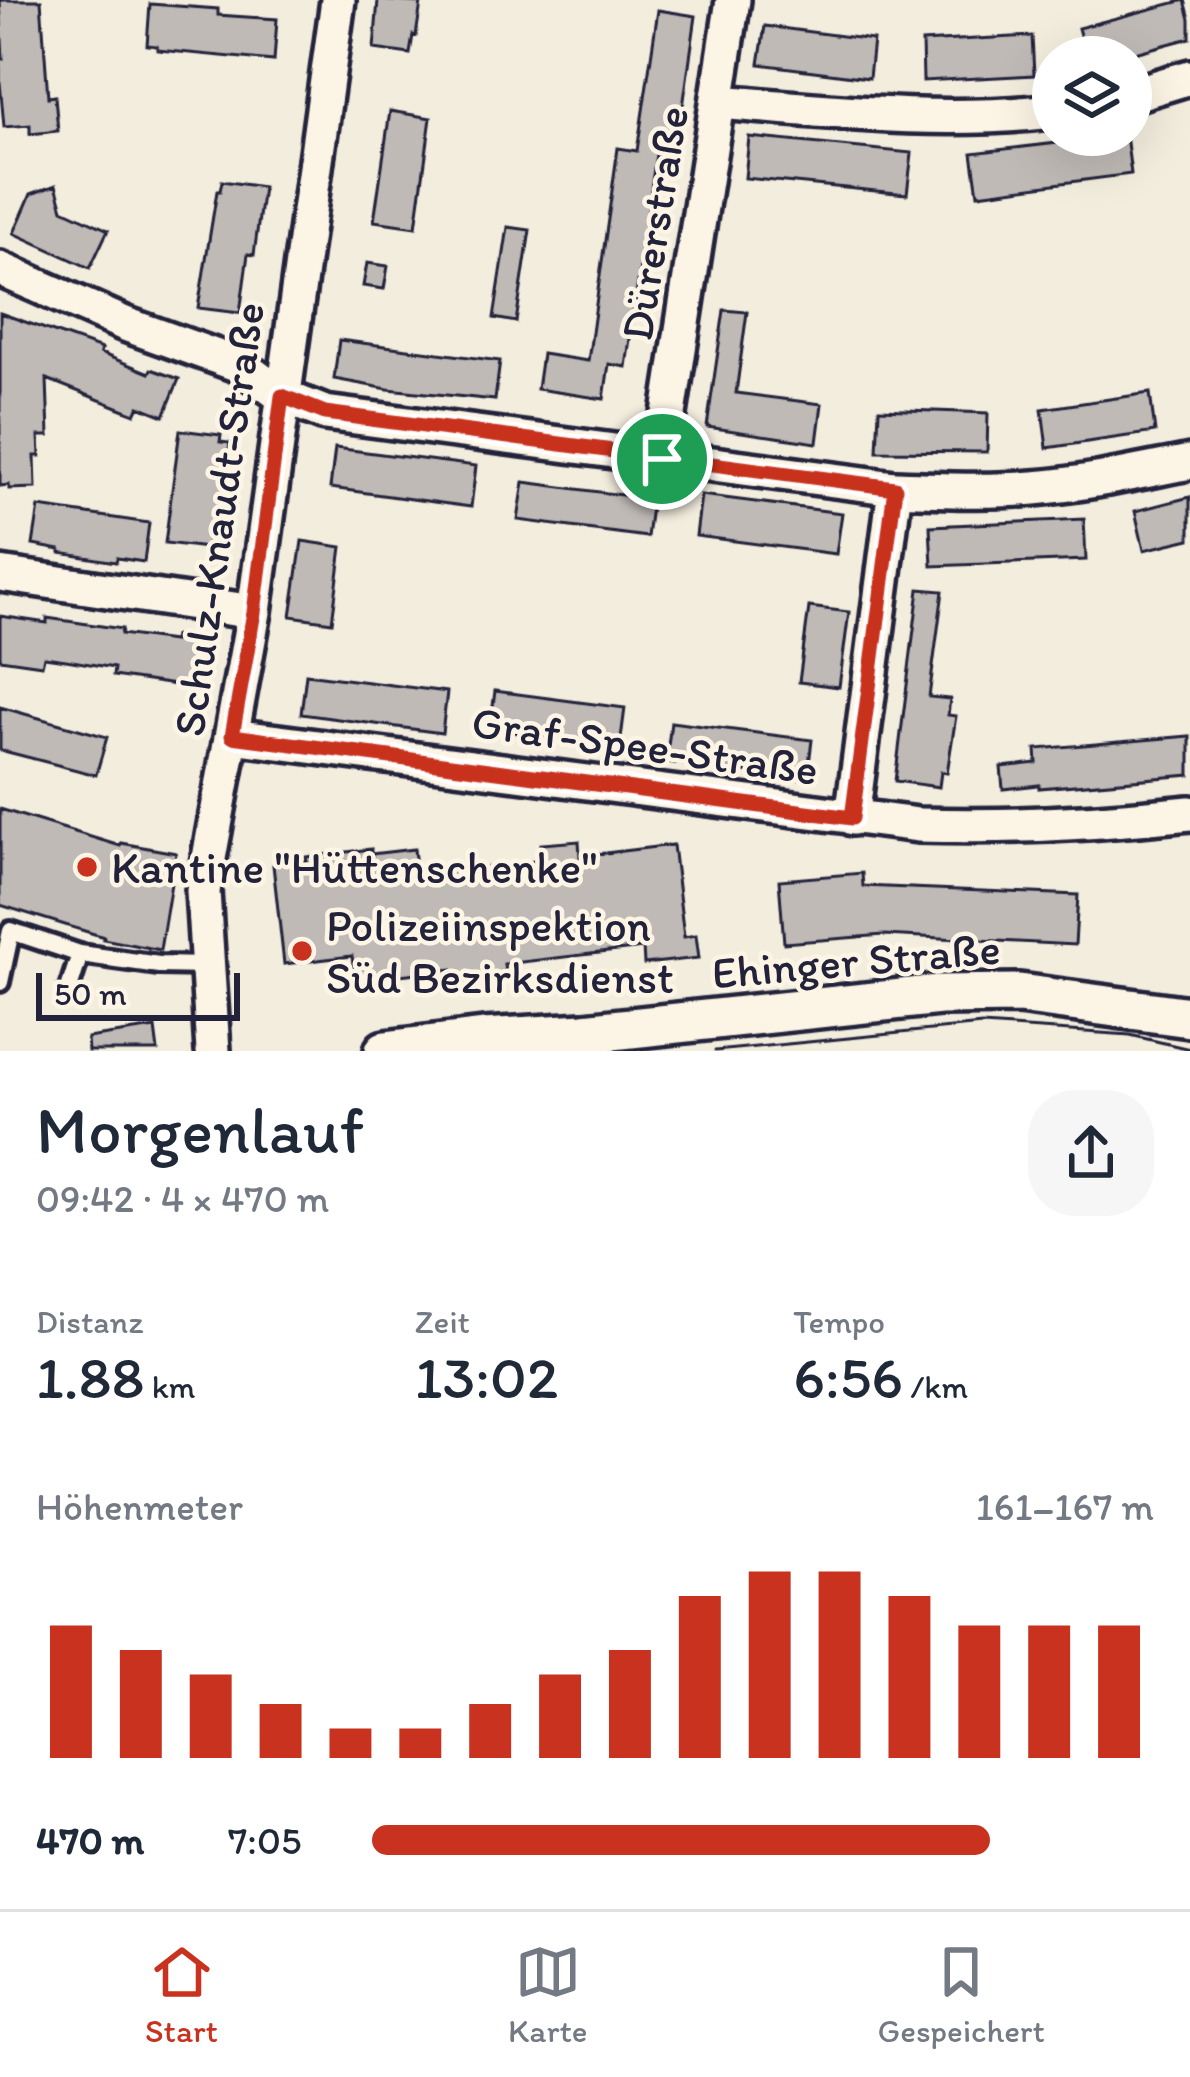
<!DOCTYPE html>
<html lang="de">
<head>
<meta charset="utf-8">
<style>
  :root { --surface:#fff; --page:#f6f6f7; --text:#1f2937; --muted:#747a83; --line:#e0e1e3; --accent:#c8321e }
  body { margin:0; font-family:Itim,sans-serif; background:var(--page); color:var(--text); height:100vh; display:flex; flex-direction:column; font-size:45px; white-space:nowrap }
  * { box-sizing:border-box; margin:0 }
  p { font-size:39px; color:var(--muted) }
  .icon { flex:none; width:66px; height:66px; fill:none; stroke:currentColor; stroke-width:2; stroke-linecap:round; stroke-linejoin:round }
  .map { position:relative; height:1051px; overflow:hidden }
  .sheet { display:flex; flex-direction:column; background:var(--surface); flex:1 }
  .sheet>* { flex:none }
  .buttons { position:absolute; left:1032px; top:36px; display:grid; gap:24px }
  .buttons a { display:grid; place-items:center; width:120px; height:120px; border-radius:50%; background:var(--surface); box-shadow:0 12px 48px #0002; font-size:60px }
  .scale { position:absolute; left:36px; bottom:30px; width:204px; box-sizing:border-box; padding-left:12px; border:6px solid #22223b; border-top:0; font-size:33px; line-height:42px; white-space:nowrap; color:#22223b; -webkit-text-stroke:9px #fcf5e5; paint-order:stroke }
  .pin { position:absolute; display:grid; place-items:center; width:102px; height:102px; color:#fff; margin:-51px; border:6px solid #fff; border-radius:50%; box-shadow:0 3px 12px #0007 }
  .round { display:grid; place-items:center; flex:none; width:126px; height:126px; border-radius:48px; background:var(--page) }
  .overview { display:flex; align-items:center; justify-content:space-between; height:204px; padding:0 36px }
  h1 { font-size:66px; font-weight:600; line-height:90px }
  .metrics { display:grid; grid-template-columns:repeat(3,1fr); gap:18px; height:204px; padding:12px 36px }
  .metrics div { display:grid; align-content:center }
  .metrics b { font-size:60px; font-weight:600 }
  .metrics small { font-size:33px; font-weight:400 }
  .metrics p { font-size:33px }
  .chart { height:336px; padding:24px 36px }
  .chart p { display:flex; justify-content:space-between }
  .chart svg { width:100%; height:216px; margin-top:12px; stroke:var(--accent); stroke-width:6 }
  ul { padding:0 36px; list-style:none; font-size:39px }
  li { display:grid; grid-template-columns:192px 144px 1fr; align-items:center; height:90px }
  li i { height:30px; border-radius:15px; background:var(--accent) }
  .tabs { display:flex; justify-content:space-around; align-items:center; height:168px; border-top:3px solid var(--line); background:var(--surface); font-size:33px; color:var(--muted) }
  .tabs a { display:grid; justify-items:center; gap:6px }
  .tabs .selected { color:var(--accent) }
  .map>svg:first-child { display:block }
  .building { fill:#bfbab6; stroke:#22223b; stroke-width:3 }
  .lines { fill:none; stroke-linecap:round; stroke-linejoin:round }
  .service-casing { stroke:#22223b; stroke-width:26 }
  .minor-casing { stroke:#22223b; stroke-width:42 }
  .tertiary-casing { stroke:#22223b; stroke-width:48 }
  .service { stroke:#fcf5e5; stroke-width:16 }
  .minor { stroke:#fcf5e5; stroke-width:33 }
  .tertiary { stroke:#fcf5e5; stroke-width:39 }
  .tram { stroke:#22223b; stroke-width:3 }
  .route-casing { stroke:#fff; stroke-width:24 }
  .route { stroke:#c8321e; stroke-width:15 }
  .poi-dot { fill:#c8321e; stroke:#fcf5e5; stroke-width:4.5 }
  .labels { text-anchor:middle; stroke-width:9; stroke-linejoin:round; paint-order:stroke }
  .street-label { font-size:45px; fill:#22223b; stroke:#fcf5e5 }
  .poi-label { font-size:45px; fill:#22223b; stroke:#fcf5e5; text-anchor:start }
</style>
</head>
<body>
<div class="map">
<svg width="1190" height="1051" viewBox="0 0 1190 1051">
  <rect width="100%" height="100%" fill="#f3edde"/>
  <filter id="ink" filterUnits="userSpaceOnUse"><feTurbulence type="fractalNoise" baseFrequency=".00833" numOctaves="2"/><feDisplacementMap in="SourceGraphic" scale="24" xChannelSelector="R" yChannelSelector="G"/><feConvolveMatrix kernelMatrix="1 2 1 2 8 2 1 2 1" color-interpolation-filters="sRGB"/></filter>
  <g filter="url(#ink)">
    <path class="building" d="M0,0H41L48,97L55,96L58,131L30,134V125L4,127L0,82V59H3Z
      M378,0L421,3L416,36L413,35L410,54L374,49Z
      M1185,0L1190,19V38L1120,57H1086L1078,28Z
      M150,4L218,9V15L277,19L274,61L157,50V46L147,45Z
      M658,10L696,16L676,156L656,154L626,367L609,364L604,399L537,389L542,354L588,361L618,148L637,151Z
      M765,26L873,40L869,78L759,64Z
      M1032,36L1034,75L923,81L922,42Z
      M390,111L431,118L416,227L374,221Z
      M1126,135L1131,174L978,194L972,153Z
      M749,137L912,153L907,194L745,178Z
      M222,181L263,187L254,255L248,254L240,313L198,308L217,191H220Z
      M56,185L63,209L108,230L90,268L14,233L31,194Z
      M508,227L530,230L516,322L494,318Z
      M367,263L388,266L384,289L363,286Z
      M724,310L747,312L736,393L822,404L817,443L707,427Z
      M0,313L102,349L100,353L149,373L151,369L179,379L164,416L139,406L135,414L47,379L49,436H39L40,456H35L36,488L9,489V485L0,486Z
      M339,340L500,361L495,400L388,389L334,379Z
      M1150,393L1155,432L1047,448L1042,409Z
      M879,409L988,413L987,452L877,451Z
      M180,430L221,435L220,442L230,443L217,543L208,541L207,548L165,543Z
      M335,448L476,466L471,507L330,488Z
      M524,482L652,499L647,537L518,520Z
      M701,495L842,513L836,554L696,536Z
      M1190,497V539L1144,550L1135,511Z
      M39,507L149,523L144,562L117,558L116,562L60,553V550L33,545Z
      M1084,519L1086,560L932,566L930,526Z
      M302,541L342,547L332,622L291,616Z
      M919,589L943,591L929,697L950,699L948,715L956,716L947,773L941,772L939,787L895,781Z
      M809,607L849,612L839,687L799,682Z
      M0,616L47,623V618L122,629L121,634L173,641L174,636L203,640L196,688L113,676L114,668L66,660L44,657L42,665L0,659Z
      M306,674L447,692L442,733L301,714Z
      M495,691L625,708L620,746L490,729Z
      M0,707L107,737L96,775L0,750Z
      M671,722L812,740L807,780L666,762Z
      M1190,736V775L1039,788V785L1003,789L1001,767L1037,763L1036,749Z
      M0,809L120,846L121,843L176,853L160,950L103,939L104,937L0,905Z
      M579,841L580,856L673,845L684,937L696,935L699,958L644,964L643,948L504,964L506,980L466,985L456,980L452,969L355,980L352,956L284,964L273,865L307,861L306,857L371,849V854L414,849L417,876L543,860L541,844Z
      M862,873L863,886L1078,895L1075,945L884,935L784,943L779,880Z
      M155,1028L158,1051H88L87,1038Z"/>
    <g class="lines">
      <defs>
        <path id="service" d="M0,982L11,931L80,954L159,965L208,966
          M67,995L80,954"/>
        <path id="minor" d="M1131,95L1190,77
          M718,102C830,111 941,124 1053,111
          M0,269L125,324L242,366L282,396L325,413L895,488C942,490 988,492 1034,488C1087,484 1138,472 1190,462
          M662,459L733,0
          M0,574L254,612
          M232,736L918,825C1012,828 1097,823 1190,813
          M852,818L895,488
          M213,1051L203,891L254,612L338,0"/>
        <path id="tertiary" d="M385,1051L484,1039L584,1033L940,995L1019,994L1190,1017"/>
      </defs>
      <use href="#service" class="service-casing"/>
      <use href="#minor" class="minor-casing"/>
      <use href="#tertiary" class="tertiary-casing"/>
      <use href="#service" class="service"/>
      <use href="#minor" class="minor"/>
      <use href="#tertiary" class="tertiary"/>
      <path class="tram" d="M715,1051L982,1025L1130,1035L1190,1049"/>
    </g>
  </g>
  <g class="lines" filter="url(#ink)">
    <defs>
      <path id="route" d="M282,396L325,413L895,488L852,818L232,736L254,612Z"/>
    </defs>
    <use href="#route" class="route-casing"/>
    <use href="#route" class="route"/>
  </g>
  <g class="poi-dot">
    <circle cx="87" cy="867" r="12"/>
    <circle cx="302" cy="951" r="12"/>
  </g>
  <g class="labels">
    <g class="street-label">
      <text transform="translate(654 223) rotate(-81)" y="16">Dürerstraße</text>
      <text transform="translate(218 519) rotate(-82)" y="16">Schulz-Knaudt-Straße</text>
      <text transform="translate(645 745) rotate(8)" y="16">Graf-Spee-Straße</text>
      <text transform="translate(856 960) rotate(-5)" y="16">Ehinger Straße</text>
    </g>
    <g class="poi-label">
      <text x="111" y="883">Kantine "Hüttenschenke"</text>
      <text x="326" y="941">Polizeiinspektion<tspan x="326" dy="52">Süd Bezirksdienst</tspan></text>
    </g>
  </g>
</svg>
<div class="buttons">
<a><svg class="icon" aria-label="layers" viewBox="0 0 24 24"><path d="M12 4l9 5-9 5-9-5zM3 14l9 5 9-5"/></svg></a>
</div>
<div class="scale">50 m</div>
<div class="pin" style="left:662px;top:459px;background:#1e9e55"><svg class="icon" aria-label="arrive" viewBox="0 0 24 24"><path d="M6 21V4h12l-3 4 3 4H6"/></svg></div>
</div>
<section class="sheet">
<div class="overview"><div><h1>Morgenlauf</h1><p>09:42 · 4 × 470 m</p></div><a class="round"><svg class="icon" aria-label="share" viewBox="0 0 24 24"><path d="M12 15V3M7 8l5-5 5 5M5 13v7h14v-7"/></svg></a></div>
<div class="metrics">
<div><p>Distanz</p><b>1.88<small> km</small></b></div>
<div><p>Zeit</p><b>13:02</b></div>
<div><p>Tempo</p><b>6:56<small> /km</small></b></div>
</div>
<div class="chart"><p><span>Höhenmeter</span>161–167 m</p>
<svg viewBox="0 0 160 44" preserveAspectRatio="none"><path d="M5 44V17M15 44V22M25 44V27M35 44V33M45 44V38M55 44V38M65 44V33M75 44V27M85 44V22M95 44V11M105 44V6M115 44V6M125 44V11M135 44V17M145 44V17M155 44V17"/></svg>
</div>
<ul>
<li><b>470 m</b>7:05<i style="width:79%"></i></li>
</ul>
</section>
<nav class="tabs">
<a class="selected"><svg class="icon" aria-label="home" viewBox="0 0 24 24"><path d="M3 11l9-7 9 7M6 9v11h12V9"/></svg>Start</a>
<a><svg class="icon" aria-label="map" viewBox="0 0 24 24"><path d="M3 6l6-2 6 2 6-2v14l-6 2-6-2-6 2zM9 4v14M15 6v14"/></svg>Karte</a>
<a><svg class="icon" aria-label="saved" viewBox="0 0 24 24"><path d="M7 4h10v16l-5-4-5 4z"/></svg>Gespeichert</a>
</nav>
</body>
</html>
